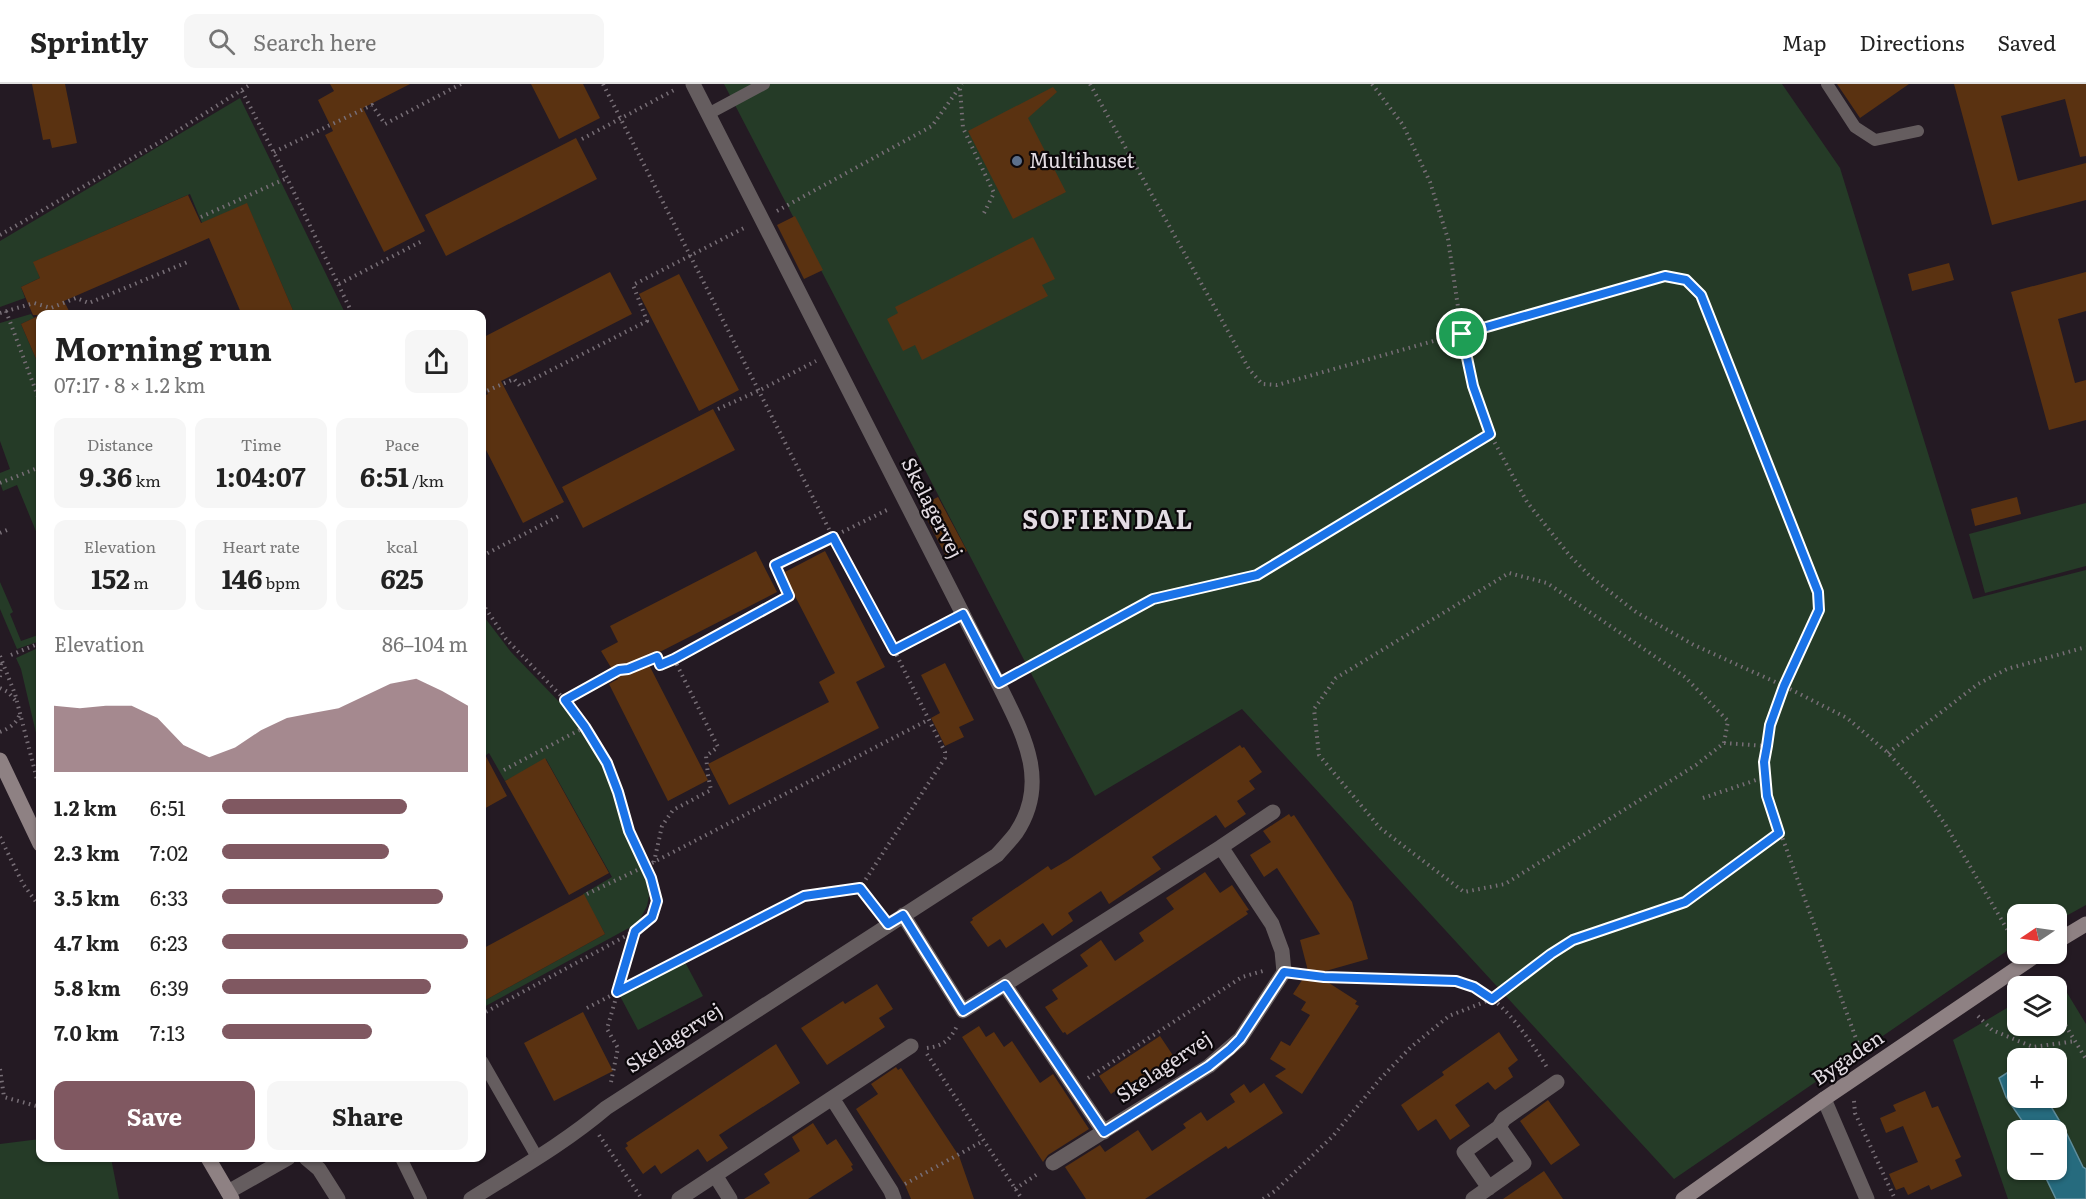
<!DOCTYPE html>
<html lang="en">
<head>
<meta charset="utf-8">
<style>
  :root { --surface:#fff; --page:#f6f6f6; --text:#222; --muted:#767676; --line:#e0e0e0; --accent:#805861 }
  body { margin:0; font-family:Literata,serif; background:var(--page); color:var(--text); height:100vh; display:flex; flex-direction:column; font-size:22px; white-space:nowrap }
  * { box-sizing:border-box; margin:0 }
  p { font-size:20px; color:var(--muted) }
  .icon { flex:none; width:33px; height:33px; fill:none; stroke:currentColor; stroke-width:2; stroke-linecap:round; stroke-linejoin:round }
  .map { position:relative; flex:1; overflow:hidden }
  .details { position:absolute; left:36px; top:226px; width:450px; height:852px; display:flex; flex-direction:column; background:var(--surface); border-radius:12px; box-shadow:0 2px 4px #0004 }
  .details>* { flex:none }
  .needle { width:39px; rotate:257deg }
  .controls { position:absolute; left:2007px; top:820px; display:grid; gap:12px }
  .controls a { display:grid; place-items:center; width:60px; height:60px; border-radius:12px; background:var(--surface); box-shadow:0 2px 4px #0004; font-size:30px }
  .pin { position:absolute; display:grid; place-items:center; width:51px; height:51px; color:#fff; margin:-26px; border:3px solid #fff; border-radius:50%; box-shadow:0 2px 6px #0007 }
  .round { display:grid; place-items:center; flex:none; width:63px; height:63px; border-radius:12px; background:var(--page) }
  .overview { display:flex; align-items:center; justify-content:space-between; height:102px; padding:0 18px }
  h1 { font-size:33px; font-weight:700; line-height:45px }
  .metrics { display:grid; grid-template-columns:repeat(3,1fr); gap:9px; height:102px; padding:6px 18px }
  .metrics div { display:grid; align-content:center; border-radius:12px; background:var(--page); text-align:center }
  .metrics b { font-size:26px; font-weight:700 }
  .metrics small { font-size:16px; font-weight:400 }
  .metrics p { font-size:16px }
  .chart { height:168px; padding:12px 18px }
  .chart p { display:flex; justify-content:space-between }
  .chart svg { width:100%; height:108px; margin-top:6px; fill:var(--accent); opacity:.7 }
  .primary-button { display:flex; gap:12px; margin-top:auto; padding:12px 18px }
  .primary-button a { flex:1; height:69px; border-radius:12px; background:var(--accent); color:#fff; font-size:24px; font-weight:700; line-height:69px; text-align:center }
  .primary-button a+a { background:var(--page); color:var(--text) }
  ul { padding:0 18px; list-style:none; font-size:20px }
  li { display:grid; grid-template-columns:96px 72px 1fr; align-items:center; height:45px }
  li i { height:15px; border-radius:8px; background:var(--accent) }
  header { display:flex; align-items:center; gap:36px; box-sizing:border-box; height:84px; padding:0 30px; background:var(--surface); border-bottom:2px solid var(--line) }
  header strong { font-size:28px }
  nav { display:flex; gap:33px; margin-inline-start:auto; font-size:21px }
  .search { width:420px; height:54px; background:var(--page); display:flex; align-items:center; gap:15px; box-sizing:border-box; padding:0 21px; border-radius:12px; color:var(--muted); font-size:22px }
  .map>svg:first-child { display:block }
  .green { fill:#253b27; fill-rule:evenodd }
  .water { fill:#266b7e; stroke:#5f8d9c; stroke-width:1.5 }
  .building { fill:#5a3211 }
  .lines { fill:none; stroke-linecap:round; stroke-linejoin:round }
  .path { stroke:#776e76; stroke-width:4; stroke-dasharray:1.5 4.5; stroke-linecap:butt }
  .lane { stroke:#655d5f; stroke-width:12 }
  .street { stroke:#655d5f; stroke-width:15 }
  .secondary { stroke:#8e8183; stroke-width:15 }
  .route-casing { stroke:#fff; stroke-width:12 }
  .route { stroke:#1a73e8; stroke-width:8 }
  .service-dot { fill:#5c6f8a; stroke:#0b070a; stroke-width:2 }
  .labels { text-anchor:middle; stroke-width:4.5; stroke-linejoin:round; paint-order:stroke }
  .poi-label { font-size:20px; fill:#e3dce3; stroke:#0b070a; text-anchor:start }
  .street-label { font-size:20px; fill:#e3dce3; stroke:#0b070a }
  .district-label { font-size:26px; font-weight:bold; letter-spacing:1.5px; fill:#e3dce3; stroke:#0b070a }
</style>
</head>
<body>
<header>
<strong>Sprintly</strong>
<div class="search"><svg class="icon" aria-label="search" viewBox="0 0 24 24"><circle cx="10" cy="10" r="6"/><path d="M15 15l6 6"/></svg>Search here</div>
<nav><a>Map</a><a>Directions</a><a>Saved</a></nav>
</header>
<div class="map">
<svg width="2086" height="1115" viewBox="0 0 2086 1115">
  <rect width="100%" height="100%" fill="#241a23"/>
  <path class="green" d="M724,0H1782L1840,84L1973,515L2086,486V821L2057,837L2056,831H2018L2017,860L1674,1095L1242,625L1095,712Z
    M240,14L346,231H295L247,120L202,139L190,110L34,178L40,194L21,203L25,214L0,223V157Z
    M31,230L34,234L21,240L40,284V457L17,401L3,407L0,399V389L10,385L0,357V239Z
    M2086,419V482L1985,509L1969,450Z
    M0,498L13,528L10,530L21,557L38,551L40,557L17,565L0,525Z
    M482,530L511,568L569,628L599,676L608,696L623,746L646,796L649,812L647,822L638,839L482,924V918L605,850L583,810L612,793L546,675L505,697L489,669L482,674Z
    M40,563V582L38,584L40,590V666L21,585L16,574Z
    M685,878L703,912L638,946L620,912Z
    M2058,894L2086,940V1115H2008L1953,956L2017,918L2018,942H2056V903H2043ZM2018,975H2056V1014H2018ZM2018,1047H2056V1086H2018Z
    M40,1055V1074H111L119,1115H0V1060Z"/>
  <path class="water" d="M2010,987L2017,992L2018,1014H2046L2065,1046L2083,1083L2086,1085V1115H2056L2042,1086H2056V1047H2026L2023,1038L2006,1013L1999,994Z"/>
  <path class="building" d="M32,0H65L77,59L52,64L50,55L43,56Z
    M330,0H410L363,24L425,147L384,168L325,51L333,47L318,16L334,7Z
    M531,0H583L600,34L559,55Z
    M1837,0H1909L1860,34Z
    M1954,0H2086V72L2080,73L2065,15L2001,32L2018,97L2086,79V116L1992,141Z
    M1053,3L1057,8L1028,34L1066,108L1013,135L968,47Z
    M576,54L597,95L446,172L425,131Z
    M188,111L201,139L247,119L295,231H242L209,154L64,217L71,231H33L21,203L40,194L33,178Z
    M795,132L823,186L804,195L777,141Z
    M1033,153L1055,195L1042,201L1048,212L922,276L915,261L903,267L887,235L898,229L895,223Z
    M1949,179L1954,196L1912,207L1908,190Z
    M610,188L632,230L501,297L564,418L523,439L482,358V313L488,310L482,298V254Z
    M2086,188V227L2058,235L2075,299L2086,296V336L2049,346L2011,208Z
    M679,190L739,306L699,327L639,210Z
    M40,231V284L21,240Z
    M713,325L735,366L583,444L562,403Z
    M938,413L967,467L948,476L920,422Z
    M2017,413L2021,430L1975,442L1971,425Z
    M756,467L777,508L646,575L708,696L668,717L609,600L618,595L601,567L618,558L610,542Z
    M825,467L885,583L856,598L879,644L729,721L708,680L829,618L819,598L835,589L783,489Z
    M945,579L974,636L959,643L964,653L945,662L931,634L940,629L921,591Z
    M1240,661L1242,664L1244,663L1262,688L1249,697L1255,705L1237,717L1246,730L1225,744L1216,731L1152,773L1161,785L1109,820L1101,807L1068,829L1073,837L1052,852L1043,839L1006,864L1000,855L988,863L970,838L973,836L972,834L1048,782L1051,786L1068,776Z
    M482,665L507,712L482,726Z
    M545,674L609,789L569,811L505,697Z
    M1289,730L1291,733L1294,731L1352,818L1368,875L1315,890L1357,917L1355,920L1359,922L1302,1010L1275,992L1286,985L1270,975L1281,957L1290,962L1310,931L1301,926L1306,918L1293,910L1308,887L1300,856L1320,850L1277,784L1264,793L1250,771L1271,758L1263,747Z
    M1205,788L1220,809L1232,801L1249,826L1246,827L1248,830L1067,951L1065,948L1063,949L1045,923L1058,915L1052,906L1088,882L1080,871L1101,856L1115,877L1144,857L1139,849L1174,825L1166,814Z
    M584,810L605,850L482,918V865Z
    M877,900L893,925L879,934L885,943L827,981L801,944L843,917L845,920Z
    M583,928L613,987L554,1017L524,959Z
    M979,942L986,953L994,948L1004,963L1012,957L1040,999L1053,990L1089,1045L1048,1071L1043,1078L962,953Z
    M1499,948L1518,976L1508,984L1513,993L1495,1006L1488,998L1455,1021L1470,1042L1450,1056L1436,1035L1418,1047L1401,1021L1444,991L1442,988Z
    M1160,952L1180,982L1134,1012L1125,1000L1111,1010L1099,992Z
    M776,960L800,999L719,1051L728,1064L707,1078L698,1065L661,1090L655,1081L643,1090L625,1064L628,1062L626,1059Z
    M896,983L898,986L901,984L959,1072L974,1115H911L905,1101L856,1025L878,1010L871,1000Z
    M1264,999L1283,1029L1228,1065L1226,1062L1145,1115H1086L1065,1083L1100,1061L1105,1068L1138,1046L1152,1067L1186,1044L1183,1040L1201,1028L1207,1037L1235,1018L1230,1010L1244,1000L1250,1009Z
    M1925,1007L1932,1024L1938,1022L1961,1073L1955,1076L1962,1092L1931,1106L1929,1101L1908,1111L1904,1103L1896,1106L1889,1090L1918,1078L1903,1042L1886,1049L1880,1034L1896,1027L1893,1021Z
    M1548,1016L1580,1061L1551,1081L1520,1037Z
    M813,1039L827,1061L836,1055L853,1081L851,1082L853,1086L808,1115H744L770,1099L764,1090L800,1067L792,1053Z
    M1544,1087L1563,1115H1503Z"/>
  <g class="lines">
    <path class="path" d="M603,0L833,453L894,566L945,668V674L860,804
      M1090,0L1249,285L1262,300L1277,301L1665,192L1686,196L1701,211L1818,508L1819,526L1784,602L1770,641L1764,678L1767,712L1861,968
      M1372,0L1403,41L1430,98L1448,155L1462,250L1473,302L1490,350L1527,418L1570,472L1591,493L1636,528L1694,561L1784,602L1847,634L1888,669L1916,700L1945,740L2017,862
      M960,5L963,44L994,109L982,133
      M242,7L287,94L353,231
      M582,55L676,5
      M274,68L372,21L385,40L461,0
      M777,127L932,42L962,0
      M201,133L287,94
      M0,151L160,58L251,0
      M339,200L424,156
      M6,227L40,318
      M0,229L34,219L51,224L76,214L89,219L190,177
      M346,231L352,228
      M482,309L514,295L520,302L647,237L633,201L746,143
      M718,325L760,306L816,277
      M0,399L40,383
      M0,449L7,446
      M482,472L559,432
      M482,519L506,555L565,616L585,643L607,679L618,708L629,747L651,793L657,817L652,833L635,847L482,930
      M894,566L946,538
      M11,571L40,559
      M0,572L15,610L40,707
      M674,575L789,512L775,481L889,425
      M1012,591L1153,515L1257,491L1490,350
      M0,593L1,578
      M0,604L8,608L15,616
      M565,616L619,586L628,585L657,573L660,581L674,575L718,663L706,672L708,691L711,706L673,726L662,742L654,778
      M0,648C8,645 16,640 19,632
      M1724,659L1728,637L1685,593L1547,499L1509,489L1336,594L1314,625L1319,671L1380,744L1464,808L1505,800L1696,681L1724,659L1766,662
      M1888,669L1978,600L2007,585L2086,563
      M504,686L585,643
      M1703,714L1759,695H1766
      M482,741L486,738
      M0,753L23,800L40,823
      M587,810L654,778L928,636
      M1300,890L1324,893L1456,898C1461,899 1468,900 1474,903C1504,917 1531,957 1548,985
      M2036,894L2042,903
      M587,924L804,812L860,804L878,827
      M2056,926L2086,975
      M1978,932L1992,946L2033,963L2076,957
      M927,964C943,962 950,956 957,942
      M927,970L1022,1115
      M0,985L4,1013L40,1023
      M1088,994L1242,893L1263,887
      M611,998L618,964L607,945L635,848
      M1854,1017L1855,1029L1895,1115
      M599,1051L642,1115
      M905,1100L983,1057
      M1015,1105L1039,1089
      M1263,1115L1275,1107L1333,1052L1380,995L1411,963L1449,932L1492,915L1551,870L1573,856L1685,818L1779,749"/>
    <path class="lane" d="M1827,0L1855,43L1875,56L1918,47
      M708,30L764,0
      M482,977L537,1073
      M401,1074L421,1115"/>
    <path class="street" d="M1221,763L1273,728
      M903,831L963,927L1221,763L1272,840L1282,867L1284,888L1240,955L1209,982L1053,1079
      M1005,901L1104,1048
      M832,1014L891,1107L894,1115
      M1824,1015L1867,1115
      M1499,1043L1504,1035L1557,998
      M306,1074L319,1085L338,1115
      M715,1091L730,1115
      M228,1108L288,1074
      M471,1115C517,1086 565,1059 606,1024L997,771C1003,764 1010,757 1016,749C1051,697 1022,648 998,599L693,0
      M679,1115L911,962
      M1473,1115L1524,1079L1499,1043L1464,1068L1489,1104"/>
    <path class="secondary" d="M0,676L40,760
      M2056,858L2086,840
      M208,1074L232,1115
      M1683,1115L1824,1015L2038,870"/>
  </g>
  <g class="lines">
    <defs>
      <path id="route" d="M1665,192L1686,196L1701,211L1818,508L1819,526L1784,602L1770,641L1767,662L1764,678L1767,712L1779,749L1685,818L1573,856L1551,870L1492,915L1474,903L1456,897L1324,893L1284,888L1240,955L1230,965L1209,982L1104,1048L1005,901L963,927L903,831L888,840L860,804L804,812L617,908L635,847L652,833L657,817L651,794L629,747L618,708L607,679L585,643L565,616L619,586L628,585L657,573L660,581L674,575L789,512L775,481L833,453L894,566L963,530L999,599L1153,515L1257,491L1490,350L1473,302L1462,250Z"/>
    </defs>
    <use href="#route" class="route-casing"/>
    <use href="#route" class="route"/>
  </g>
  <circle class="service-dot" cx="1017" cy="77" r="6"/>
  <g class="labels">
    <g class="poi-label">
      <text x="1029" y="84">Multihuset</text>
    </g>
    <g class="street-label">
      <text transform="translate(932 424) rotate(63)" y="7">Skelagervej</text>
      <text transform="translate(674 954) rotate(-33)" y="7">Skelagervej</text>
      <text transform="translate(1848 974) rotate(-34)" y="7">Bygaden</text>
      <text transform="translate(1164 983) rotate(-34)" y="7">Skelagervej</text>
    </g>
    <g class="district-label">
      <text x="1108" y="445">SOFIENDAL</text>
    </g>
  </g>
</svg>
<div class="controls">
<a><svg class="needle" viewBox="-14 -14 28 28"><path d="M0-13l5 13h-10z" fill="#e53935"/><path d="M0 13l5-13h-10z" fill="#767676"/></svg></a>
<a><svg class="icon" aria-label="layers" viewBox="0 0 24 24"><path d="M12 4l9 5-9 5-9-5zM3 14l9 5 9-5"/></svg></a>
<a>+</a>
<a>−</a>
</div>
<div class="pin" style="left:1462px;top:250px;background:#1e9e55"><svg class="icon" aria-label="arrive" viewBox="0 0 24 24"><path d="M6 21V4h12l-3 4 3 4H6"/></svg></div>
<section class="details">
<div class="overview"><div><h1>Morning run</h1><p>07:17 · 8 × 1.2 km</p></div><a class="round"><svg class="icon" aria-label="share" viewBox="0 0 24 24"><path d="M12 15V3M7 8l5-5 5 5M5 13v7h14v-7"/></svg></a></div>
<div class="metrics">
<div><p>Distance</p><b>9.36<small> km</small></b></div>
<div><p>Time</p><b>1:04:07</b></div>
<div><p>Pace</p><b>6:51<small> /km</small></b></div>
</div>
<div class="metrics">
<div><p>Elevation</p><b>152<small> m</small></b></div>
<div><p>Heart rate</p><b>146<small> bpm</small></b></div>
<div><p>kcal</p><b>625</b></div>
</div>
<div class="chart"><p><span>Elevation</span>86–104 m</p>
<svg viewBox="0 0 160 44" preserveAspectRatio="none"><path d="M0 44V17L10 18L20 17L30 17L40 22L50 33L60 38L70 34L80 27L90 22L100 20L110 18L120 13L130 8L140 6L150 11L160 17V44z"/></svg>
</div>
<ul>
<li><b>1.2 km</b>6:51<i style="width:75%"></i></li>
<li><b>2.3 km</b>7:02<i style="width:68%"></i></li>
<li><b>3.5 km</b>6:33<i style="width:90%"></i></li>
<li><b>4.7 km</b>6:23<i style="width:100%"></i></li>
<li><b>5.8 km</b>6:39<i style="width:85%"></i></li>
<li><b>7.0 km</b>7:13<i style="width:61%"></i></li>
</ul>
<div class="primary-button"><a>Save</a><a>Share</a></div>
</section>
</div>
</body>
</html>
